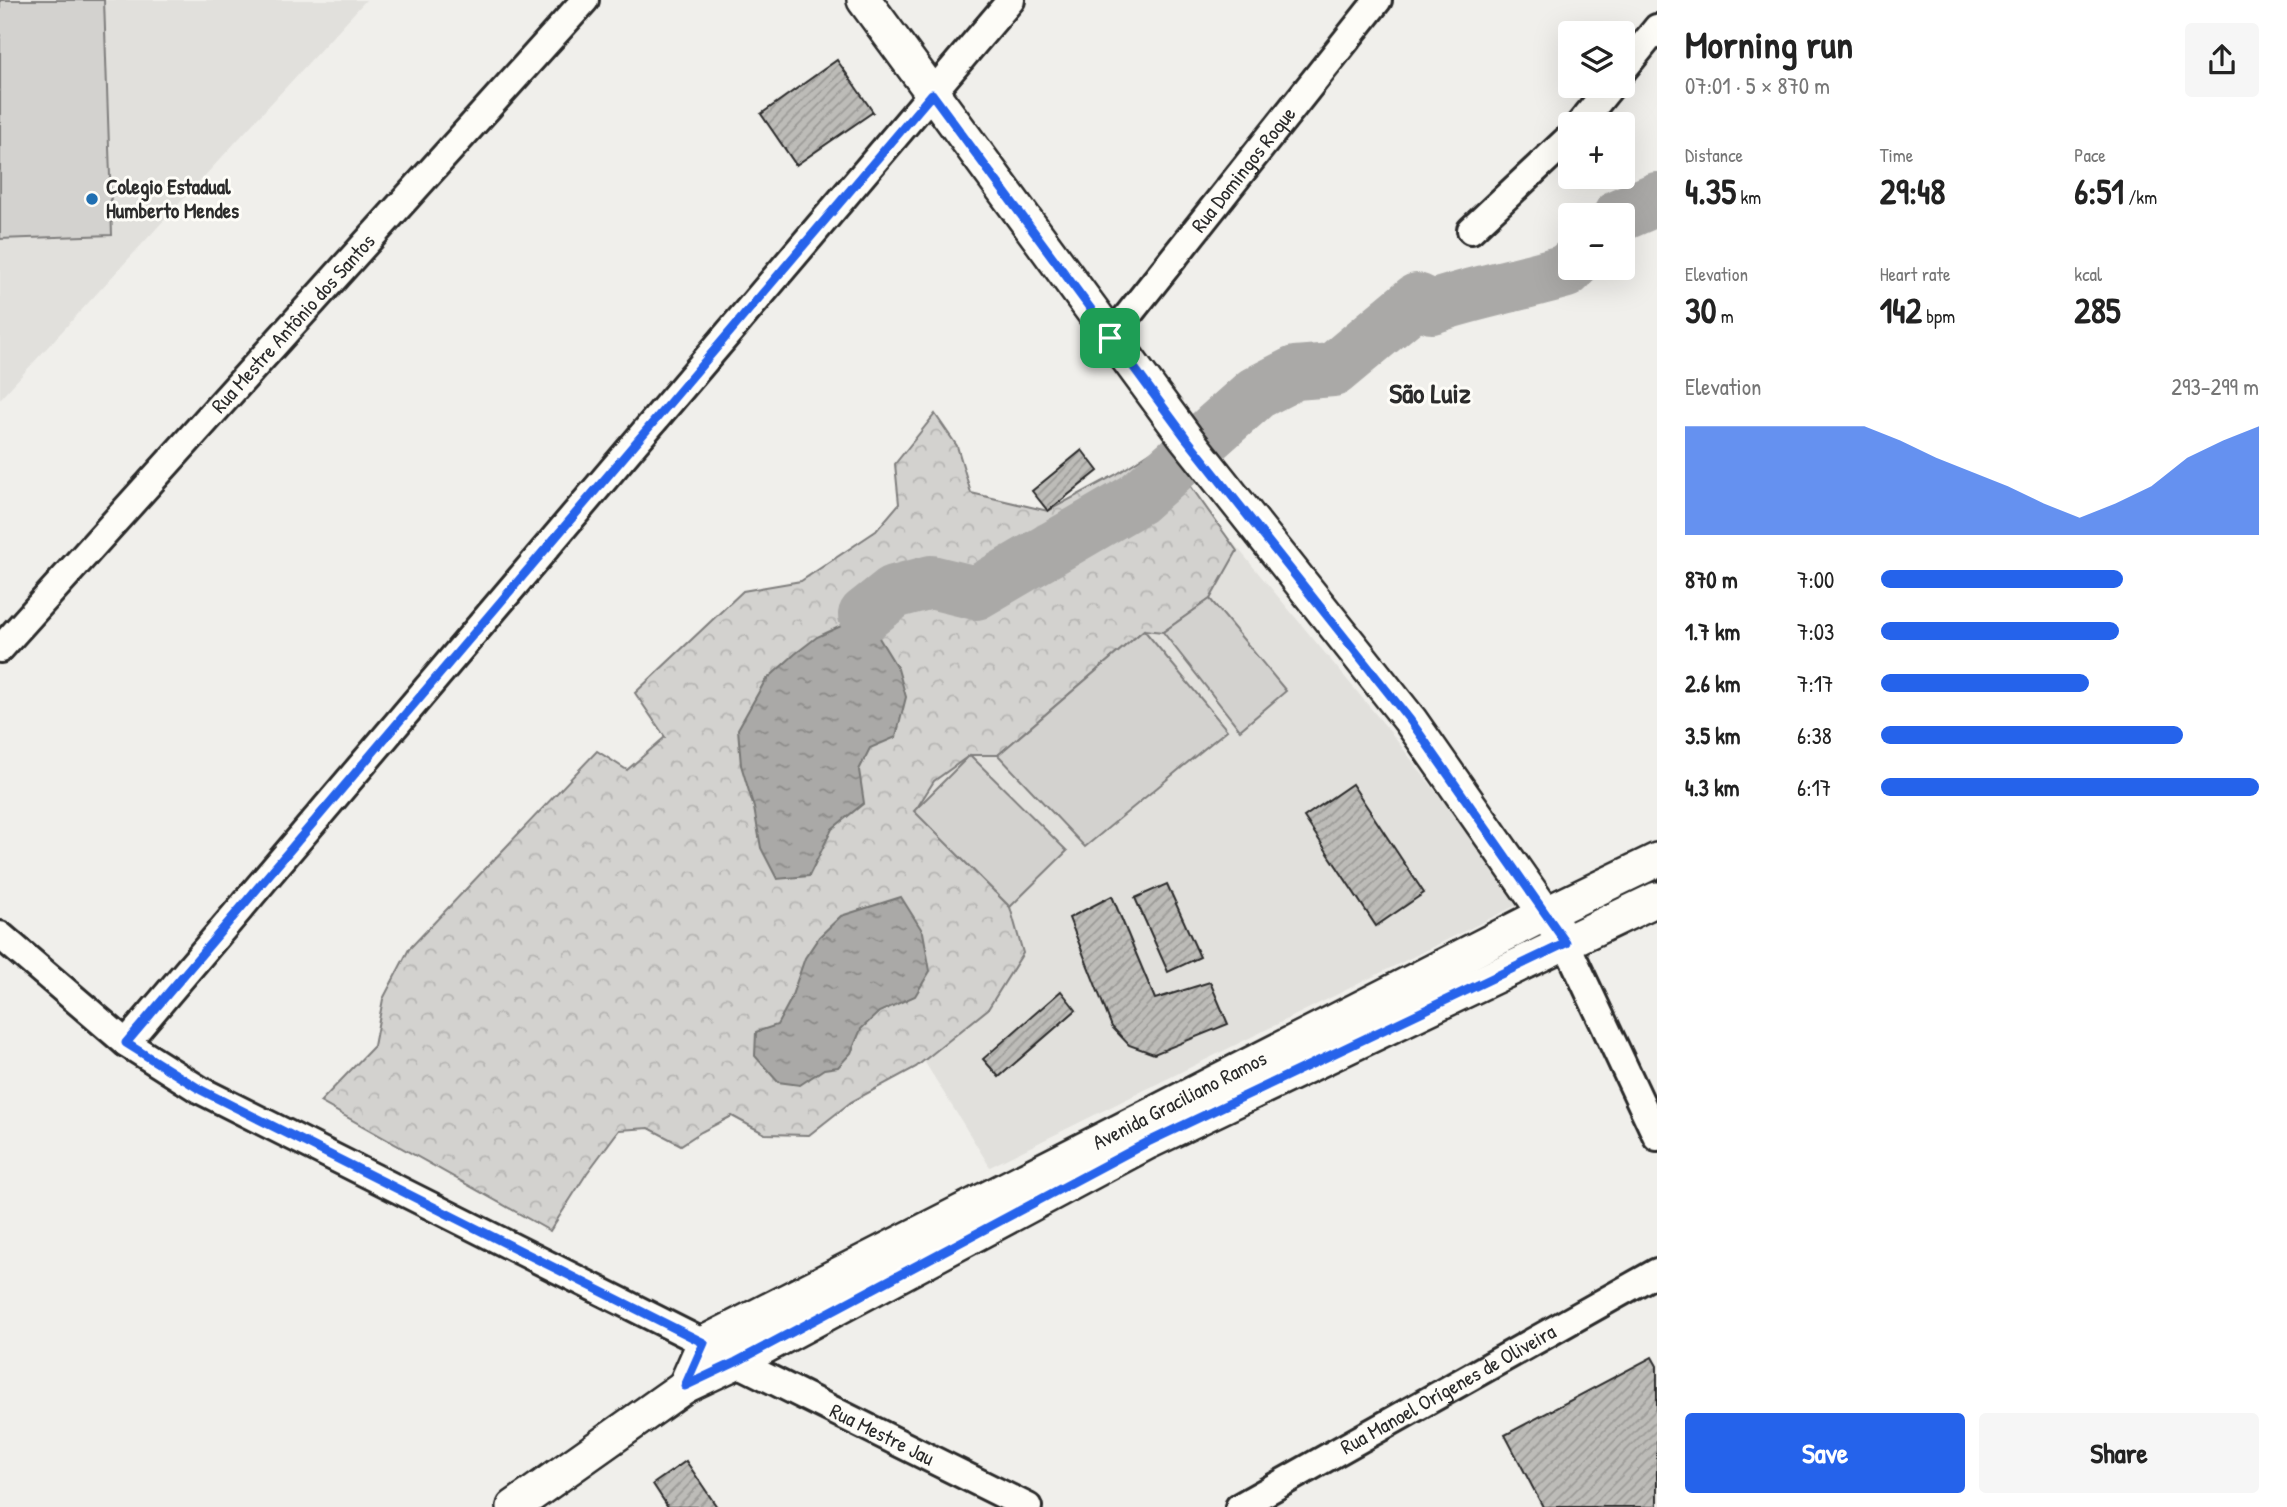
<!DOCTYPE html>
<html lang="en">
<head>
<meta charset="utf-8">
<style>
  :root { --surface:#fff; --page:#f6f6f6; --text:#222; --muted:#767676; --accent:#2563eb }
  body { margin:0; font-family:"Patrick Hand",sans-serif; background:var(--page); color:var(--text); height:100vh; display:flex; flex-direction:column; font-size:26px; white-space:nowrap }
  * { box-sizing:border-box; margin:0 }
  p { font-size:23px; color:var(--muted) }
  .icon { flex:none; width:38px; height:38px; fill:none; stroke:currentColor; stroke-width:2; stroke-linecap:round; stroke-linejoin:round }
  .map { position:relative; flex:1; overflow:hidden }
  .drawer { display:flex; flex-direction:column; background:var(--surface); width:630px }
  .drawer>* { flex:none }
  .buttons { position:absolute; left:1558px; top:21px; display:grid; gap:14px }
  .buttons a { display:grid; place-items:center; width:77px; height:77px; border-radius:7px; background:var(--surface); box-shadow:0 7px 28px #0002; font-size:35px }
  .pin { position:absolute; display:grid; place-items:center; width:60px; height:60px; color:#fff; margin:-30px; border-radius:14px; box-shadow:0 4px 10px #0006 }
  .round { display:grid; place-items:center; flex:none; width:74px; height:74px; border-radius:7px; background:var(--page) }
  .overview { display:flex; align-items:center; justify-content:space-between; height:119px; padding:0 28px }
  h1 { font-size:38px; font-weight:700; line-height:52px }
  .stats { display:grid; grid-template-columns:repeat(3,1fr); gap:10px; height:119px; padding:7px 28px }
  .stats div { display:grid; align-content:center }
  .stats b { font-size:35px; font-weight:700 }
  .stats small { font-size:19px; font-weight:400 }
  .stats p { font-size:19px }
  .chart { height:196px; padding:14px 28px }
  .chart p { display:flex; justify-content:space-between }
  .chart svg { width:100%; height:126px; margin-top:7px; fill:var(--accent); opacity:.7 }
  .button { display:flex; gap:14px; margin-top:auto; padding:14px 28px }
  .button a { flex:1; height:80px; border-radius:7px; background:var(--accent); color:#fff; font-size:28px; font-weight:700; line-height:80px; text-align:center }
  .button a+a { background:var(--page); color:var(--text) }
  ul { padding:0 28px; list-style:none; font-size:23px }
  li { display:grid; grid-template-columns:112px 84px 1fr; align-items:center; height:52px }
  li i { height:18px; border-radius:9px; background:var(--accent) }
  main { display:flex; flex:1; min-height:0 }
  .map>svg:first-child { display:block }
  .built { fill:#e1e0dc }
  .forest { fill:url(#forest-crowns); stroke:#7f7e7d; stroke-width:2 }
  .green { fill:#d3d2cf; stroke:#7f7e7d; stroke-width:2 }
  .water { fill:url(#water-ripples); stroke:#777775; stroke-width:2 }
  .lines { fill:none; stroke-linecap:round; stroke-linejoin:round }
  .river { stroke:#aaa9a7; stroke-width:54 }
  .building { fill:url(#building-hatch); stroke:#2b2b2b; stroke-width:2 }
  .minor-casing { stroke:#2b2b2b; stroke-width:32 }
  .tertiary-casing { stroke:#2b2b2b; stroke-width:38 }
  .minor { stroke:#fdfcf7; stroke-width:26 }
  .tertiary { stroke:#fdfcf7; stroke-width:33 }
  .route-casing { stroke:#fff; stroke-width:14 }
  .route { stroke:#2563eb; stroke-width:9 }
  .poi-dot { fill:#1f6fb2; stroke:#fdfcf7; stroke-width:2.5 }
  .labels { text-anchor:middle; stroke-width:6; stroke-linejoin:round; paint-order:stroke }
  .street-label { font-size:21px; fill:#2b2b2b; stroke:#fdfcf7 }
  .poi-label { font-size:21px; font-weight:bold; fill:#2b2b2b; stroke:#fdfcf7; text-anchor:start }
  .district-label { font-size:28px; font-weight:bold; fill:#2b2b2b; stroke:#fdfcf7 }
</style>
</head>
<body>
<main>
<div class="map">
<svg width="1657" height="1507" viewBox="0 0 1657 1507">
  <defs>
    <pattern id="forest-crowns" width="20" height="18" patternUnits="userSpaceOnUse" patternTransform="scale(1.75)"><rect width="20" height="18" fill="#d3d2cf"/><path d="M2 6a3 3 0 1 1 6 0M12 15a3 3 0 1 1 6 0" fill="none" stroke="#b5b4b2"/></pattern>
    <pattern id="water-ripples" width="26" height="14" patternUnits="userSpaceOnUse" patternTransform="scale(1.75)"><rect width="26" height="14" fill="#aaa9a7"/><path d="M2 4q2-2 4 0t4 0M15 11q2-2 4 0t4 0" fill="none" stroke="#8b8a88"/></pattern>
    <pattern id="building-hatch" width="6" height="6" patternUnits="userSpaceOnUse" patternTransform="scale(1.75)"><rect width="6" height="6" fill="#bdbcb8"/><path d="M-1 1l2-2M0 6l6-6M5 7l2-2" fill="none" stroke="#9a9996"/></pattern>
  </defs>
  <rect width="100%" height="100%" fill="#f0efeb"/>
  <filter id="ink" filterUnits="userSpaceOnUse"><feTurbulence type="fractalNoise" baseFrequency=".0143" numOctaves="2"/><feDisplacementMap in="SourceGraphic" scale="14" xChannelSelector="R" yChannelSelector="G"/><feConvolveMatrix kernelMatrix="1 2 1 2 8 2 1 2 1" color-interpolation-filters="sRGB"/></filter>
  <g filter="url(#ink)">
    <path class="built" d="M0,0H366L0,399Z
      M1216,522L1388,729L1521,903L990,1167L809,876Z"/>
    <path class="forest" d="M935,414L957,446L971,493L1048,511L1117,474L1151,452L1177,467L1237,551L1210,599L1163,632L1144,630L998,755H970L934,781L915,811L1010,907L1023,953L988,1009L916,1067L851,1102L809,1135L765,1134L732,1116L701,1132L681,1145L649,1128L619,1130L587,1173L550,1231L320,1102L374,1046L383,999L409,949L597,751L627,770L665,737L635,693L743,591L801,581L876,531L899,504L895,464Z"/>
    <path class="green" d="M0,0H104L112,235L0,239Z
      M1210,599L1286,691L1240,730L1163,632Z
      M1144,630L1227,730L1085,847L998,755Z
      M970,755L1067,851L1010,907L914,811Z"/>
    <path class="water" d="M865,615L898,669L906,697L896,737L870,748L859,770L864,803L832,829L809,876L777,879L761,848L754,808L741,765L738,729L765,681L795,654L817,637Z
      M901,897L923,932L930,971L915,996L879,1012L861,1029L851,1053L838,1067L824,1069L800,1085L778,1082L755,1056L756,1032L777,1025L790,1001L805,958L819,937L841,916Z"/>
    <g class="lines">
      <path class="river" d="M1620,215L1657,199
        M865,615L894,592L931,582L976,593L1137,499L1256,393L1295,373L1333,370L1417,300L1432,307C1476,292 1522,284 1566,271L1570,267"/>
    </g>
    <path class="building" d="M837,60L873,112L796,165L761,114Z
      M1082,450L1098,471L1048,511L1032,491Z
      M1352,784L1424,893L1376,926L1304,817Z
      M1167,884L1200,957L1168,972L1135,898Z
      M1112,896L1155,999L1210,982L1228,1024L1154,1054L1129,1045L1112,1027L1069,918Z
      M1061,991L1076,1010L999,1077L983,1059Z
      M1652,1357L1657,1366V1507H1543L1505,1435Z
      M686,1461L717,1507H668L653,1484Z"/>
    <g class="lines">
      <defs>
        <g id="minor">
          <path d="M1622,71L1657,28"/>
          <path d="M1580,124L1611,86"/>
          <path d="M1471,230L1570,137"/>
          <path id="s1" d="M1110,338L1378,0"/>
          <path id="s2" d="M0,649L585,0"/>
          <path d="M0,935L126,1043L200,1090L704,1343"/>
          <path d="M1566,943L1657,1137"/>
          <path d="M126,1043L1011,0"/>
          <path id="s3" d="M736,1362L1028,1507"/>
          <path id="s4" d="M1239,1507L1657,1272"/>
        </g>
        <g id="tertiary">
          <path d="M864,0L1186,438L1410,720L1566,943"/>
          <path id="s5" d="M685,1386L704,1343L1547,913L1657,860"/>
          <path d="M514,1507L685,1386L736,1362L1148,1142L1657,899"/>
        </g>
      </defs>
      <use href="#minor" class="minor-casing"/>
      <use href="#tertiary" class="tertiary-casing"/>
      <use href="#minor" class="minor"/>
      <use href="#tertiary" class="tertiary"/>
    </g>
  </g>
  <g class="lines" filter="url(#ink)">
    <defs>
      <path id="route" d="M932,94L1186,438L1410,720L1566,943L1148,1142L736,1362L685,1386L704,1343L201,1090L126,1043Z"/>
    </defs>
    <use href="#route" class="route-casing"/>
    <use href="#route" class="route"/>
  </g>
  <circle class="poi-dot" cx="92" cy="199" r="7"/>
  <g class="labels">
    <g class="street-label">
      <text dy="7" stroke="none"><textPath href="#s1" startOffset="215">Rua Domingos Roque</textPath></text>
      <text dy="7" stroke="none"><textPath href="#s2" startOffset="438">Rua Mestre Antônio dos Santos</textPath></text>
      <text dy="7" stroke="none"><textPath href="#s5" startOffset="581">Avenida Graciliano Ramos</textPath></text>
      <text dy="7" stroke="none"><textPath href="#s4" startOffset="240">Rua Manoel Orígenes de Oliveira</textPath></text>
      <text dy="7" stroke="none"><textPath href="#s3" startOffset="163">Rua Mestre Jau</textPath></text>
    </g>
    <g class="poi-label">
      <text x="106" y="194">Colegio Estadual<tspan x="106" dy="24">Humberto Mendes</tspan></text>
    </g>
    <g class="district-label">
      <text x="1430" y="403">São Luiz</text>
    </g>
  </g>
</svg>
<div class="buttons">
<a><svg class="icon" aria-label="layers" viewBox="0 0 24 24"><path d="M12 4l9 5-9 5-9-5zM3 14l9 5 9-5"/></svg></a>
<a>+</a>
<a>−</a>
</div>
<div class="pin" style="left:1110px;top:338px;background:#1e9e55"><svg class="icon" aria-label="arrive" viewBox="0 0 24 24"><path d="M6 21V4h12l-3 4 3 4H6"/></svg></div>
</div>
<section class="drawer">
<div class="overview"><div><h1>Morning run</h1><p>07:01 · 5 × 870 m</p></div><a class="round"><svg class="icon" aria-label="share" viewBox="0 0 24 24"><path d="M12 15V3M7 8l5-5 5 5M5 13v7h14v-7"/></svg></a></div>
<div class="stats">
<div><p>Distance</p><b>4.35<small> km</small></b></div>
<div><p>Time</p><b>29:48</b></div>
<div><p>Pace</p><b>6:51<small> /km</small></b></div>
</div>
<div class="stats">
<div><p>Elevation</p><b>30<small> m</small></b></div>
<div><p>Heart rate</p><b>142<small> bpm</small></b></div>
<div><p>kcal</p><b>285</b></div>
</div>
<div class="chart"><p><span>Elevation</span>293–299 m</p>
<svg viewBox="0 0 160 44" preserveAspectRatio="none"><path d="M0 44V6L10 6L20 6L30 6L40 6L50 6L60 11L70 17L80 22L90 27L100 33L110 38L120 33L130 27L140 17L150 11L160 6V44z"/></svg>
</div>
<ul>
<li><b>870 m</b>7:00<i style="width:64%"></i></li>
<li><b>1.7 km</b>7:03<i style="width:63%"></i></li>
<li><b>2.6 km</b>7:17<i style="width:55%"></i></li>
<li><b>3.5 km</b>6:38<i style="width:80%"></i></li>
<li><b>4.3 km</b>6:17<i style="width:100%"></i></li>
</ul>
<div class="button"><a>Save</a><a>Share</a></div>
</section>
</main>
</body>
</html>
